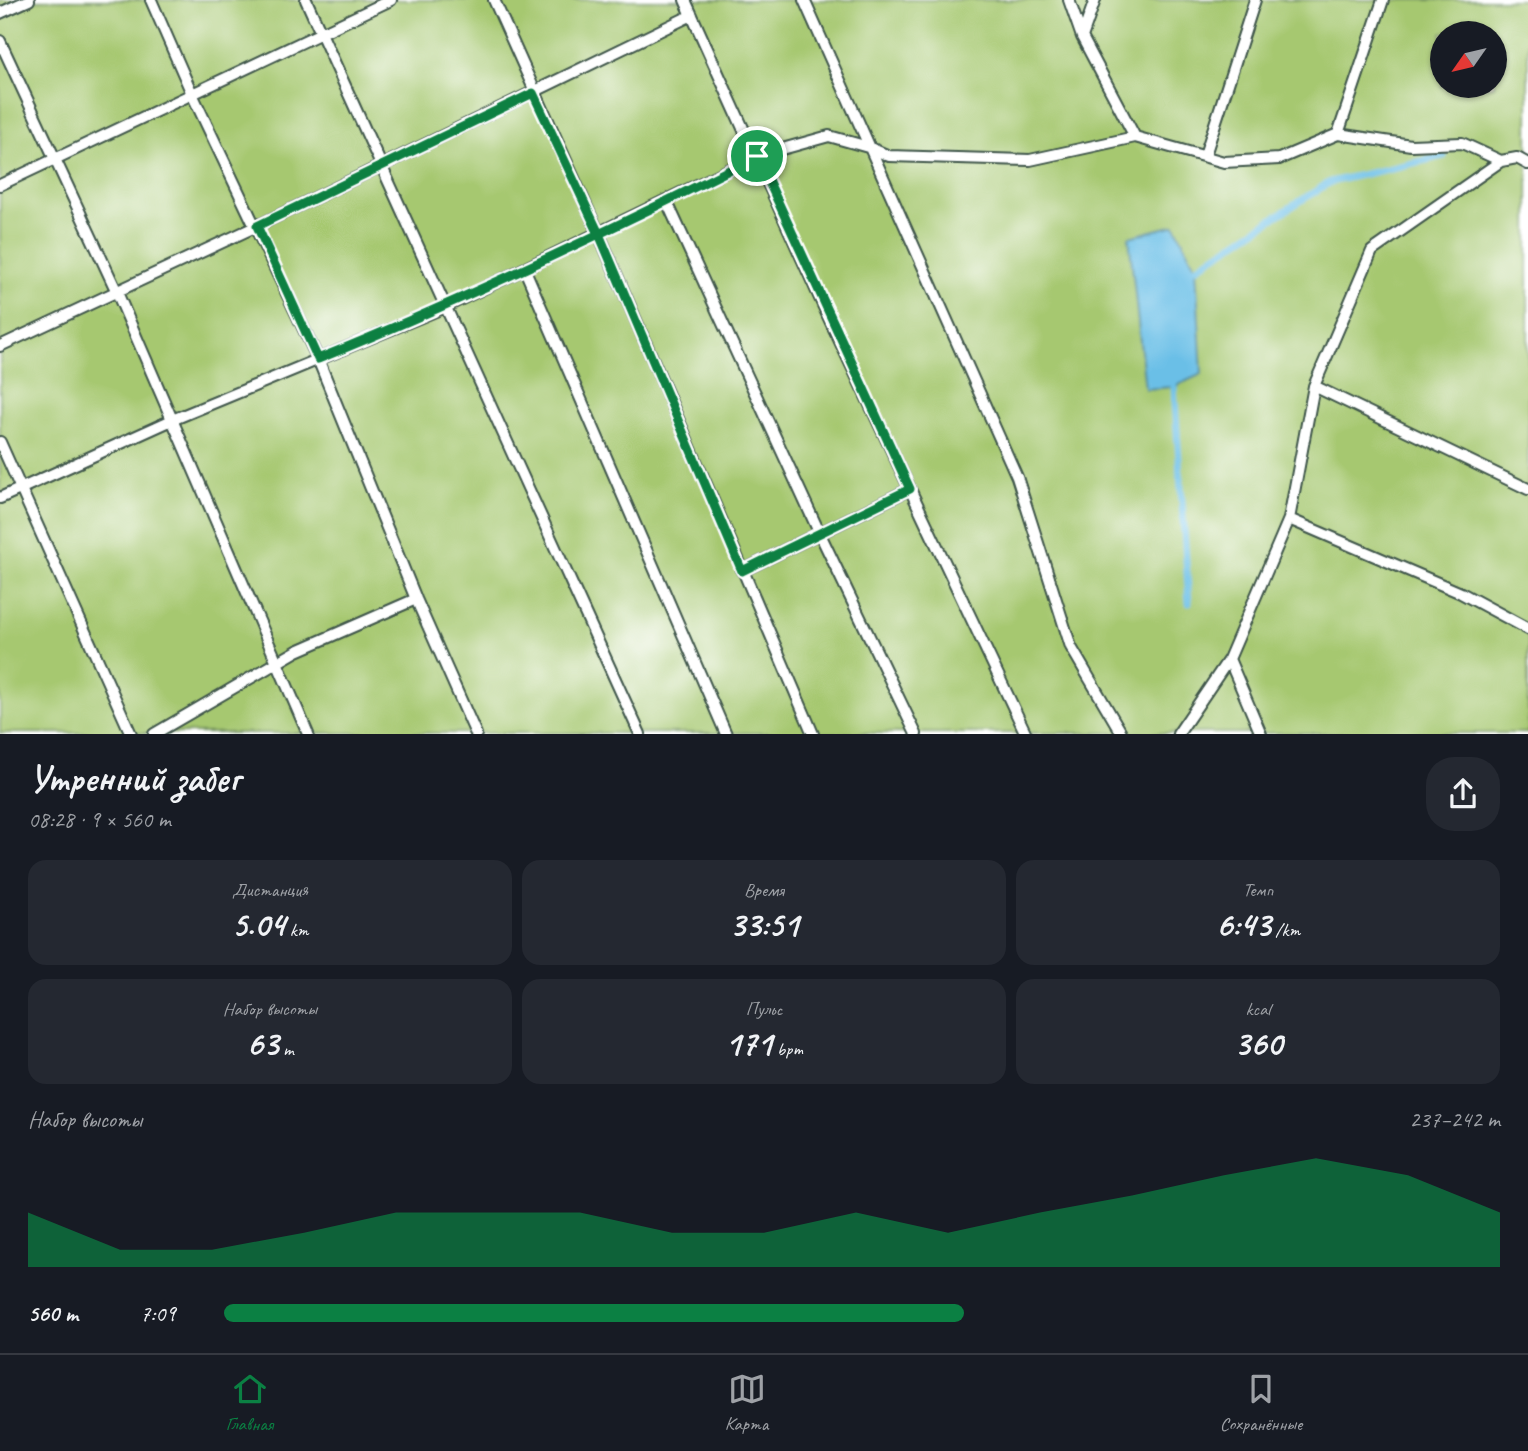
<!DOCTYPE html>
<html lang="ru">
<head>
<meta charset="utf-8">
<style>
  :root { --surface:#171b24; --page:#242831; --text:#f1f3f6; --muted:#9ea1a6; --line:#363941; --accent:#0b8043 }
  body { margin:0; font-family:Caveat,sans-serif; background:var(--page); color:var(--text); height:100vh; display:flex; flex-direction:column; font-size:26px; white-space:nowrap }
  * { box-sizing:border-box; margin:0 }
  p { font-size:23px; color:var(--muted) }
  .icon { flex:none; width:38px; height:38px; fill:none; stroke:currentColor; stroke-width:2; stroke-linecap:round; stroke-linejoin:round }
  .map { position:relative; height:734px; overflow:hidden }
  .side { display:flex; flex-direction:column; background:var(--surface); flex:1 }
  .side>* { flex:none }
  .needle { width:46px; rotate:236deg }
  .controls { position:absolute; left:1430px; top:21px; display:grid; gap:14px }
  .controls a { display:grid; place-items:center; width:77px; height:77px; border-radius:50%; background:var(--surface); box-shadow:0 2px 5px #0004; font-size:35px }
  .pin { position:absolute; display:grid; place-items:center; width:60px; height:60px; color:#fff; margin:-30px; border:4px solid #fff; border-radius:50%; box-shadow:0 2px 7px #0007 }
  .round { display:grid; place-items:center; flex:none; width:74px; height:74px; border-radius:28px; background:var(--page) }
  .overview { display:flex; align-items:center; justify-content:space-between; height:119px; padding:0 28px }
  h1 { font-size:38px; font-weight:600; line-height:52px }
  .figures { display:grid; grid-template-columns:repeat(3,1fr); gap:10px; height:119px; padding:7px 28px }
  .figures div { display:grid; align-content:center; border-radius:18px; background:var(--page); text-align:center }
  .figures b { font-size:35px; font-weight:600 }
  .figures small { font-size:19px; font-weight:400 }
  .figures p { font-size:19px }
  .chart { height:196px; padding:14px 28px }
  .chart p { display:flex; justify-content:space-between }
  .chart svg { width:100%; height:126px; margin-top:7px; fill:var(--accent); opacity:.7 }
  ul { padding:0 28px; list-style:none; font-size:23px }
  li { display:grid; grid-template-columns:112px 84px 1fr; align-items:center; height:52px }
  li i { height:18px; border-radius:9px; background:var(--accent) }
  .tab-bar { display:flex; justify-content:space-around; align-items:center; height:98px; border-top:2px solid var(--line); background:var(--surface); font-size:19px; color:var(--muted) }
  .tab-bar a { display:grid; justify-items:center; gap:4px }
  .tab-bar .current { color:var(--accent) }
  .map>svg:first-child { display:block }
  .green { fill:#a6c870; stroke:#628252; stroke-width:2; fill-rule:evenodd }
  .water { fill:#6bbfe7; stroke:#457e8e; stroke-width:2 }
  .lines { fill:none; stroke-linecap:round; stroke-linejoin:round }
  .stream { stroke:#6bbfe7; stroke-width:7 }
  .service-casing { stroke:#3f564b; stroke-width:14 }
  .service { stroke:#fff; stroke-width:10 }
  .route-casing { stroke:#fff; stroke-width:14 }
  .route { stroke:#0b8043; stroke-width:9 }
</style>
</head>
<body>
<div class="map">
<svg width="1528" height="734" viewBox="0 0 1528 734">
  <rect width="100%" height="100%" fill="#fff"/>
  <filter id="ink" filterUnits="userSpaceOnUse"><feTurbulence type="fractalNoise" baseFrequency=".0143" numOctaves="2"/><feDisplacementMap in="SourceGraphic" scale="14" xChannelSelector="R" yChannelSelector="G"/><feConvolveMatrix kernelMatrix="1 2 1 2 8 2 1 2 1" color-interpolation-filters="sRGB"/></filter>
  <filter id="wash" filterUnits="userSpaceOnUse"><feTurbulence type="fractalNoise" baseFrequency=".00686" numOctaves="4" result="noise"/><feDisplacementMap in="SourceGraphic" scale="28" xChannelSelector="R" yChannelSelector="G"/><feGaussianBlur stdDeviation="1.57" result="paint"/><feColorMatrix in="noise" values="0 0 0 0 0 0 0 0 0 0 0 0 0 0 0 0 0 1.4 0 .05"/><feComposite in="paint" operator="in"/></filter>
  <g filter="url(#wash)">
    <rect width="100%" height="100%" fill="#f4e7d0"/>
    <path class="green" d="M0,0H1528V733H0ZM1442,33H1494V86H1442Z"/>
    <path class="water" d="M1175,225L1196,268L1202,374L1174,387L1145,389L1129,237Z"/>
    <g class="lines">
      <path class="stream" d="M1196,268L1330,182L1444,156
        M1174,387L1189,603"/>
    </g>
  </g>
  <g filter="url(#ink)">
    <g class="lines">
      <defs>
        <path id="service" d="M151,0L193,96L318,359L416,599L476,734
          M306,0L640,734
          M494,0L599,234L813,734
          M685,0L828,316L1026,734
          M804,0L1017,477L1071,647L1122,734
          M1069,0L1082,37L1135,137L1224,162L1279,159L1338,134L1411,145L1462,143L1501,161
          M0,13L29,0
          M1082,37L1095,0
          M0,41L116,290L308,734
          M1338,134L1383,0
          M1205,155L1255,0
          M0,185L391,0
          M667,202L819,532L916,734
          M525,270L726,734
          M0,346L257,226L692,15
          M1314,386L1528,489
          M0,442L131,734
          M0,498L172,420L445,307L757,156L829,136L868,147L889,156L1030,160L1135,137
          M1289,519L1461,593L1528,629
          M742,571L910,489
          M1229,659L1289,519L1314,386L1372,251L1501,161L1517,158L1528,164
          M154,734L297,651L416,599
          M1178,734L1229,659L1261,734"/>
      </defs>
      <use href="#service" class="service-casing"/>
      <use href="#service" class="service"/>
    </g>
  </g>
  <g class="lines" filter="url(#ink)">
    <defs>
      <path id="route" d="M757,156C613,229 468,298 318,359L257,226L533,93L599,234L742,571L910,489L757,156"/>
    </defs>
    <use href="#route" class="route-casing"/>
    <use href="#route" class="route"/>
  </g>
</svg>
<div class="controls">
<a><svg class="needle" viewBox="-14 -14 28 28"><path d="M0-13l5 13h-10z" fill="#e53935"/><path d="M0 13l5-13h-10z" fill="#9ea1a6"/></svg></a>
</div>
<div class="pin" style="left:757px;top:156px;background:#1e9e55"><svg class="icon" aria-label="arrive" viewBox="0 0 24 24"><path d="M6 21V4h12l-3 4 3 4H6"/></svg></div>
</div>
<section class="side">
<div class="overview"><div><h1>Утренний забег</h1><p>08:28 · 9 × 560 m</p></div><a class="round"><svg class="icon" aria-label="share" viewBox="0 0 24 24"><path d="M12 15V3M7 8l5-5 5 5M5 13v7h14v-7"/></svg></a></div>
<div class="figures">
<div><p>Дистанция</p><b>5.04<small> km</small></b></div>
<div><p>Время</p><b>33:51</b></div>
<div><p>Темп</p><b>6:43<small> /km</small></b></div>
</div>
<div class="figures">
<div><p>Набор высоты</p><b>63<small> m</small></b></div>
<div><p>Пульс</p><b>171<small> bpm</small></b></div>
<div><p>kcal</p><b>360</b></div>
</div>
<div class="chart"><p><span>Набор высоты</span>237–242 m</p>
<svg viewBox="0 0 160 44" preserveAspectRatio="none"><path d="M0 44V25L10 38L20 38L30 32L40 25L50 25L60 25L70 32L80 32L90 25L100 32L110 25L120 19L130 12L140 6L150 12L160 25V44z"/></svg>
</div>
<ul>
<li><b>560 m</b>7:09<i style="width:58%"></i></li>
</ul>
</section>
<nav class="tab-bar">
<a class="current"><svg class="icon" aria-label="home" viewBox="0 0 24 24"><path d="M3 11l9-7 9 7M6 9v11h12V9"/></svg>Главная</a>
<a><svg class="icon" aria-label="map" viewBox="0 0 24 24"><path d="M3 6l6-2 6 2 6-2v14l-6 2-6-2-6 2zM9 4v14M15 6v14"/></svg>Карта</a>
<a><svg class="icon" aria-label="saved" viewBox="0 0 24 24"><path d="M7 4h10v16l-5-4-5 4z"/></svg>Сохранённые</a>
</nav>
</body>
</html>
